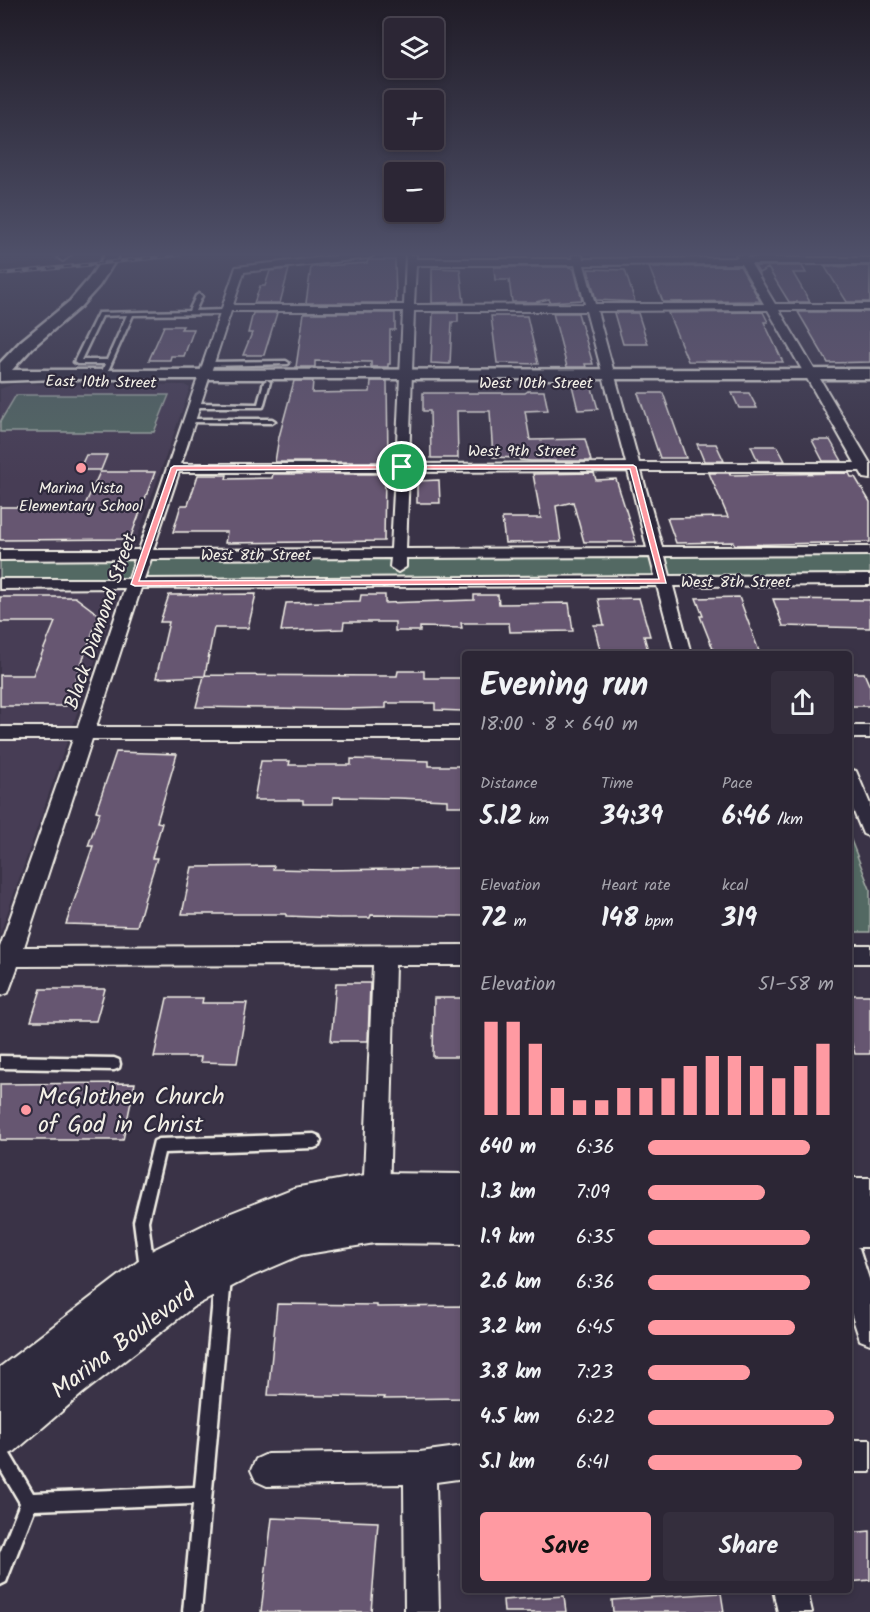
<!DOCTYPE html>
<html lang="en">
<head>
<meta charset="utf-8">
<style>
  :root { --surface:#2c2635; --page:#342e3d; --text:#f1f3f6; --muted:#a6a5ad; --line:#484350; --accent:#ff9aa2 }
  body { margin:0; font-family:Kalam,sans-serif; background:var(--page); color:var(--text); height:100vh; display:flex; flex-direction:column; font-size:22px; white-space:nowrap }
  * { box-sizing:border-box; margin:0 }
  p { font-size:20px; color:var(--muted) }
  .icon { flex:none; width:33px; height:33px; fill:none; stroke:currentColor; stroke-width:2; stroke-linecap:round; stroke-linejoin:round }
  .map { position:relative; flex:1; overflow:hidden }
  .side { position:absolute; left:462px; top:651px; width:390px; height:942px; display:flex; flex-direction:column; background:var(--surface); border-radius:6px; box-shadow:0 3px 9px #0003,0 0 0 2px var(--line) }
  .side>* { flex:none }
  .buttons { position:absolute; left:384px; top:18px; display:grid; gap:12px }
  .buttons a { display:grid; place-items:center; width:60px; height:60px; border-radius:6px; background:var(--surface); box-shadow:0 3px 9px #0003,0 0 0 2px var(--line); font-size:30px }
  .pin { position:absolute; display:grid; place-items:center; width:51px; height:51px; color:#fff; margin:-26px; border:3px solid #fff; border-radius:50%; box-shadow:0 2px 6px #0007 }
  .round { display:grid; place-items:center; flex:none; width:63px; height:63px; border-radius:6px; background:var(--page) }
  .summary { display:flex; align-items:center; justify-content:space-between; height:102px; padding:0 18px }
  h1 { font-size:33px; font-weight:700; line-height:45px }
  .metrics { display:grid; grid-template-columns:repeat(3,1fr); gap:9px; height:102px; padding:6px 18px }
  .metrics div { display:grid; align-content:center }
  .metrics b { font-size:26px; font-weight:700 }
  .metrics small { font-size:16px; font-weight:400 }
  .metrics p { font-size:16px }
  .chart { height:168px; padding:12px 18px }
  .chart p { display:flex; justify-content:space-between }
  .chart svg { width:100%; height:108px; margin-top:6px; stroke:var(--accent); stroke-width:6 }
  .button { display:flex; gap:12px; margin-top:auto; padding:12px 18px }
  .button a { flex:1; height:69px; border-radius:6px; background:var(--accent); color:#111; font-size:24px; font-weight:700; line-height:69px; text-align:center }
  .button a+a { background:var(--page); color:var(--text) }
  ul { padding:0 18px; list-style:none; font-size:20px }
  li { display:grid; grid-template-columns:96px 72px 1fr; align-items:center; height:45px }
  li i { height:15px; border-radius:8px; background:var(--accent) }
  .map>svg:first-child { display:block }
  .built { fill:#473e54 }
  .green { fill:#536964; stroke:#a4ada6; stroke-width:1.5 }
  .building { fill:#665671; stroke:#f4f1e8; stroke-width:1.5 }
  .lines { fill:none; stroke-linecap:round; stroke-linejoin:round }
  .service-casing { stroke:#f4f1e8; stroke-width:5 }
  .minor-casing { stroke:#f4f1e8; stroke-width:4 }
  .tertiary-casing { stroke:#f4f1e8; stroke-width:4 }
  .secondary-casing { stroke:#f4f1e8; stroke-width:5 }
  .service { fill:#2f2a3d; fill-rule:evenodd }
  .minor { fill:#2f2a3d; fill-rule:evenodd }
  .tertiary { fill:#2f2a3d; fill-rule:evenodd }
  .secondary { fill:#2f2a3d; fill-rule:evenodd }
  .rail-casing { stroke:#f4f1e8; stroke-width:4 }
  .rail { stroke:#2f2a3d; stroke-width:2; stroke-dasharray:8; stroke-linecap:butt }
  .route { fill:#ff9aa2; stroke:#fff; stroke-width:1.5; fill-rule:evenodd }
  .poi-dot { fill:#ff9aa2; stroke:#2f2a3d; stroke-width:2 }
  .labels { text-anchor:middle; stroke-width:4.5; stroke-linejoin:round; paint-order:stroke }
  .far-street-label { font-size:16px; fill:#f4f1e8; stroke:#2f2a3d }
  .far-poi-label { font-size:16px; fill:#f4f1e8; stroke:#2f2a3d }
  .street-label { font-size:20px; fill:#f4f1e8; stroke:#2f2a3d }
  .near-poi-label { font-size:24px; fill:#f4f1e8; stroke:#2f2a3d; text-anchor:start }
  .near-street-label { font-size:24px; fill:#f4f1e8; stroke:#2f2a3d }
</style>
</head>
<body>
<div class="map">
<svg width="870" height="1612" viewBox="0 0 870 1612">
  <rect width="100%" height="100%" fill="#3a3347"/>
  <filter id="ink" filterUnits="userSpaceOnUse"><feTurbulence type="fractalNoise" baseFrequency=".0167" numOctaves="2"/><feDisplacementMap in="SourceGraphic" scale="12" xChannelSelector="R" yChannelSelector="G"/><feConvolveMatrix kernelMatrix="1 2 1 2 8 2 1 2 1" color-interpolation-filters="sRGB"/></filter>
  <g filter="url(#ink)">
    <path class="built" d="M0,255H63L60,260L0,266Z
      M14,384L184,385L190,388L134,546L126,550H0V389Z
      M121,587L0,934V589Z"/>
    <path class="green" d="M16,395H169L154,432H0V422Z
      M870,551V575L0,579V559Z
      M849,835L870,889V932H849Z"/>
    <path class="building" d="M368,260H395L396,303H306L311,267L367,263Z
      M740,266L760,301L663,302L649,267Z
      M755,266H802L806,273H793L810,302H789L768,268L759,273Z
      M870,266V302H847L825,267Z
      M494,267H570L574,269L582,300L550,302L549,299L536,302H512L509,280H495Z
      M432,268L460,269L464,302L432,303Z
      M289,269L280,303H254L260,286H265L270,271Z
      M588,269L625,270L635,302L596,300Z
      M763,312L768,322H764L783,362L688,361L668,313Z
      M798,312H870V362L828,363Z
      M253,313H277L264,355H243L252,333H248Z
      M304,313H395V330H390V364H388V367H371V362L315,361V367H296Z
      M433,313H458V322H452L450,364L431,363Z
      M553,313H578L593,364H585L586,367H567Z
      M614,313H638L648,344H623Z
      M491,316H527L538,364L497,363Z
      M164,326H183L181,329H194L184,356H171L170,360H149Z
      M294,381H313L312,393L370,392L371,381H387L388,459H385V462H275L279,437Z
      M571,381H590L598,409L578,410Z
      M528,391H544L548,410L525,411L530,440L585,439L591,461H531L520,460L519,458L493,457L490,411H457L458,458H431L430,411H423V393H525Z
      M638,393H663L686,458H660Z
      M732,393H749L757,408H739Z
      M812,440H830L842,461H823Z
      M697,444H716L724,461H704Z
      M751,446H777L785,461H758Z
      M86,455H107L101,470H79Z
      M100,472H155L130,539L0,540V507H84Z
      M594,473L596,480L616,479L636,542H584L573,502L556,506L561,542L505,543L502,518H541L533,474Z
      M709,473H729L730,475L849,473L851,477H855L870,502V542L735,545L733,542L676,543L667,518L728,517Z
      M273,474H385L384,541L225,543L227,532H173L181,505H188L198,475H227L226,479L272,478Z
      M439,480L440,503H417V481Z
      M256,594L248,628H214L205,675L397,676L398,671H424V678H462L463,711L435,710V703H386V708L344,709L196,707L204,676L156,678L169,622H160L169,595Z
      M361,595H385V603L474,600V595H498L499,604L569,603L573,631L510,632L509,623H461L462,628L420,627V631H395V622H344L343,629L281,631L286,603L360,601Z
      M0,597H75L99,615L66,706H0V675H33L55,622H0Z
      M739,597L760,654H715L700,616H703L696,598Z
      M639,598L650,636H644L649,654H601L594,625H604L598,599Z
      M773,599L870,600V628L783,626Z
      M849,673H864L870,687V706H849Z
      M116,752L177,754L157,822L162,823L152,858H157L148,887L137,926L66,924L93,846H88L100,812L96,811Z
      M351,759L429,761V766H465V806H447V800L398,798L333,797V804H303V800H254L261,761H290L289,765H351Z
      M274,866L273,869L324,870L465,868V916L371,915L370,918H337L286,916V914H182L192,867Z
      M336,983H370L368,1041H331Z
      M41,989H105L96,1021H31Z
      M849,995H870V1054H855L849,1035Z
      M167,998H203L202,1003H247L237,1063L200,1062L201,1057H154Z
      M434,998H465V1057H433Z
      M135,1083L123,1140H0V1084Z
      M277,1304L377,1305V1307L465,1306V1398L384,1399L385,1397L268,1395Z
      M272,1518L378,1522L371,1612H261Z
      M870,1531V1580L849,1582V1533Z
      M721,1593L724,1612H613L612,1600Z
      M564,1596L566,1612H504L503,1600Z"/>
    <g class="lines">
      <defs>
        <path id="service" d="M199,294L202,296L195,311L224,310L227,312L224,314L133,315L106,375L101,374L105,364H77L74,362L98,313L189,311L196,296ZM127,315L107,360H81L102,316Z
          M286,361L289,363L288,364L209,366L206,364L209,362Z
          M267,380L270,382L263,407H195L192,405L195,403L258,404L264,382Z
          M188,419H272L275,421L272,423L190,422L188,421Z
          M0,1056L114,1058L119,1060L120,1064L119,1068L114,1070L0,1068Z
          M314,1134L319,1136L321,1141L319,1146L314,1148L164,1153L148,1221L154,1268L152,1273L147,1275L142,1273L140,1268L134,1221L154,1141L159,1139Z
          M223,1270L228,1273L231,1278L201,1612H183L193,1504L34,1510L6,1582L0,1585V1553L20,1503L0,1469V1445L6,1447L33,1493L195,1487L215,1278L218,1273Z"/>
        <path id="minor" d="M61,255H71L63,261L58,258Z
          M345,255H374L369,258L244,272L233,305H404L406,255H416V259H573L572,255H582L583,259L738,258L736,255H746L748,258H870V264H751L775,304H870V310H779L870,463V479L864,478L860,471H641L662,547H870V555L665,556L670,576L870,575V585L673,586L691,654H675L657,586L141,588L96,727H465V739H92L24,947L465,945V965H395L389,1199L385,1208L376,1212L367,1208L363,1199L373,965L18,966L8,993L0,996V947L73,739H0V727H78L125,588L0,589V579H129L135,559L0,560V550H139L236,267ZM741,264L764,304H595L584,265ZM416,265H575L585,304L414,305ZM768,310L855,463H639L597,311ZM231,311H403L396,464H181ZM414,311H586L626,463L409,464ZM628,471L647,548L406,549L409,472ZM179,472H395L391,549L153,550ZM650,557L655,576L144,579L151,559L391,558L390,567L398,572L406,567V558Z
          M849,726H870V738H849Z
          M849,769L856,771L870,804V837L863,834L849,800Z
          M849,945H870V963H849Z
          M849,1244L859,1248L870,1282V1344L860,1340L849,1307Z
          M849,1440H870V1472H849Z
          M465,1446V1478L436,1482L439,1612H405L404,1484L267,1486L256,1481L251,1470L256,1459L267,1454L420,1452Z
          M773,1590H807L812,1612H778Z"/>
        <path id="tertiary" d="M376,1173L465,1174V1208L375,1207L465,1208V1244L375,1243L301,1255L252,1276L193,1307L83,1393L14,1452L0,1458V1367L153,1250L216,1219L294,1188Z
          M849,1178H870V1247H849Z"/>
        <path id="secondary" d="M105,255H119L99,286L80,307L33,347L12,370L870,369V379H56L0,381V363L21,341L70,301L88,280Z"/>
      </defs>
      <use href="#service" class="service-casing"/>
      <use href="#minor" class="minor-casing"/>
      <use href="#tertiary" class="tertiary-casing"/>
      <use href="#secondary" class="secondary-casing"/>
      <use href="#service" class="service"/>
      <use href="#minor" class="minor"/>
      <use href="#tertiary" class="tertiary"/>
      <use href="#secondary" class="secondary"/>
      <defs>
        <path id="rail" d="M0,274L179,255"/>
      </defs>
      <use href="#rail" class="rail-casing"/>
      <use href="#rail" class="rail"/>
    </g>
  </g>
  <linearGradient id="sky" x2="0" y2="1"><stop stop-color="#201c27"/><stop offset="0.53" stop-color="#4f5069"/><stop offset="1" stop-color="#4f5069" stop-opacity="0"/></linearGradient>
  <rect width="870" height="480" fill="url(#sky)"/>
  <path class="route" d="M633,465L636,467L666,583L135,586L131,584L171,468L174,466ZM402,469H630L659,579L139,581L177,470Z"/>
  <g class="poi-dot">
    <circle cx="81" cy="468" r="6"/>
    <circle cx="26" cy="1110" r="6"/>
  </g>
  <g class="labels">
    <g class="far-street-label">
      <text transform="translate(101 381) rotate(1)" y="6">East 10th Street</text>
      <text x="536" y="388">West 10th Street</text>
      <text x="522" y="456">West 9th Street</text>
      <text x="256" y="560">West 8th Street</text>
      <text x="736" y="587">West 8th Street</text>
    </g>
    <g class="far-poi-label">
      <text x="81" y="493">Marina Vista<tspan x="81" dy="18">Elementary School</tspan></text>
    </g>
    <g class="street-label">
      <text transform="translate(100 621) rotate(-71)" y="7">Black Diamond Street</text>
    </g>
    <g class="near-poi-label">
      <text x="38" y="1104">McGlothen Church<tspan x="38" dy="28">of God in Christ</tspan></text>
    </g>
    <g class="near-street-label">
      <text transform="translate(123 1341) rotate(-37)" y="8">Marina Boulevard</text>
    </g>
  </g>
</svg>
<div class="buttons">
<a><svg class="icon" aria-label="layers" viewBox="0 0 24 24"><path d="M12 4l9 5-9 5-9-5zM3 14l9 5 9-5"/></svg></a>
<a>+</a>
<a>−</a>
</div>
<div class="pin" style="left:402px;top:467px;background:#1e9e55"><svg class="icon" aria-label="arrive" viewBox="0 0 24 24"><path d="M6 21V4h12l-3 4 3 4H6"/></svg></div>
<section class="side">
<div class="summary"><div><h1>Evening run</h1><p>18:00 · 8 × 640 m</p></div><a class="round"><svg class="icon" aria-label="share" viewBox="0 0 24 24"><path d="M12 15V3M7 8l5-5 5 5M5 13v7h14v-7"/></svg></a></div>
<div class="metrics">
<div><p>Distance</p><b>5.12<small> km</small></b></div>
<div><p>Time</p><b>34:39</b></div>
<div><p>Pace</p><b>6:46<small> /km</small></b></div>
</div>
<div class="metrics">
<div><p>Elevation</p><b>72<small> m</small></b></div>
<div><p>Heart rate</p><b>148<small> bpm</small></b></div>
<div><p>kcal</p><b>319</b></div>
</div>
<div class="chart"><p><span>Elevation</span>51–58 m</p>
<svg viewBox="0 0 160 44" preserveAspectRatio="none"><path d="M5 44V6M15 44V6M25 44V15M35 44V33M45 44V38M55 44V38M65 44V33M75 44V33M85 44V29M95 44V24M105 44V20M115 44V20M125 44V24M135 44V29M145 44V24M155 44V15"/></svg>
</div>
<ul>
<li><b>640 m</b>6:36<i style="width:87%"></i></li>
<li><b>1.3 km</b>7:09<i style="width:63%"></i></li>
<li><b>1.9 km</b>6:35<i style="width:87%"></i></li>
<li><b>2.6 km</b>6:36<i style="width:87%"></i></li>
<li><b>3.2 km</b>6:45<i style="width:79%"></i></li>
<li><b>3.8 km</b>7:23<i style="width:55%"></i></li>
<li><b>4.5 km</b>6:22<i style="width:100%"></i></li>
<li><b>5.1 km</b>6:41<i style="width:83%"></i></li>
</ul>
<div class="button"><a>Save</a><a>Share</a></div>
</section>
</div>
</body>
</html>
